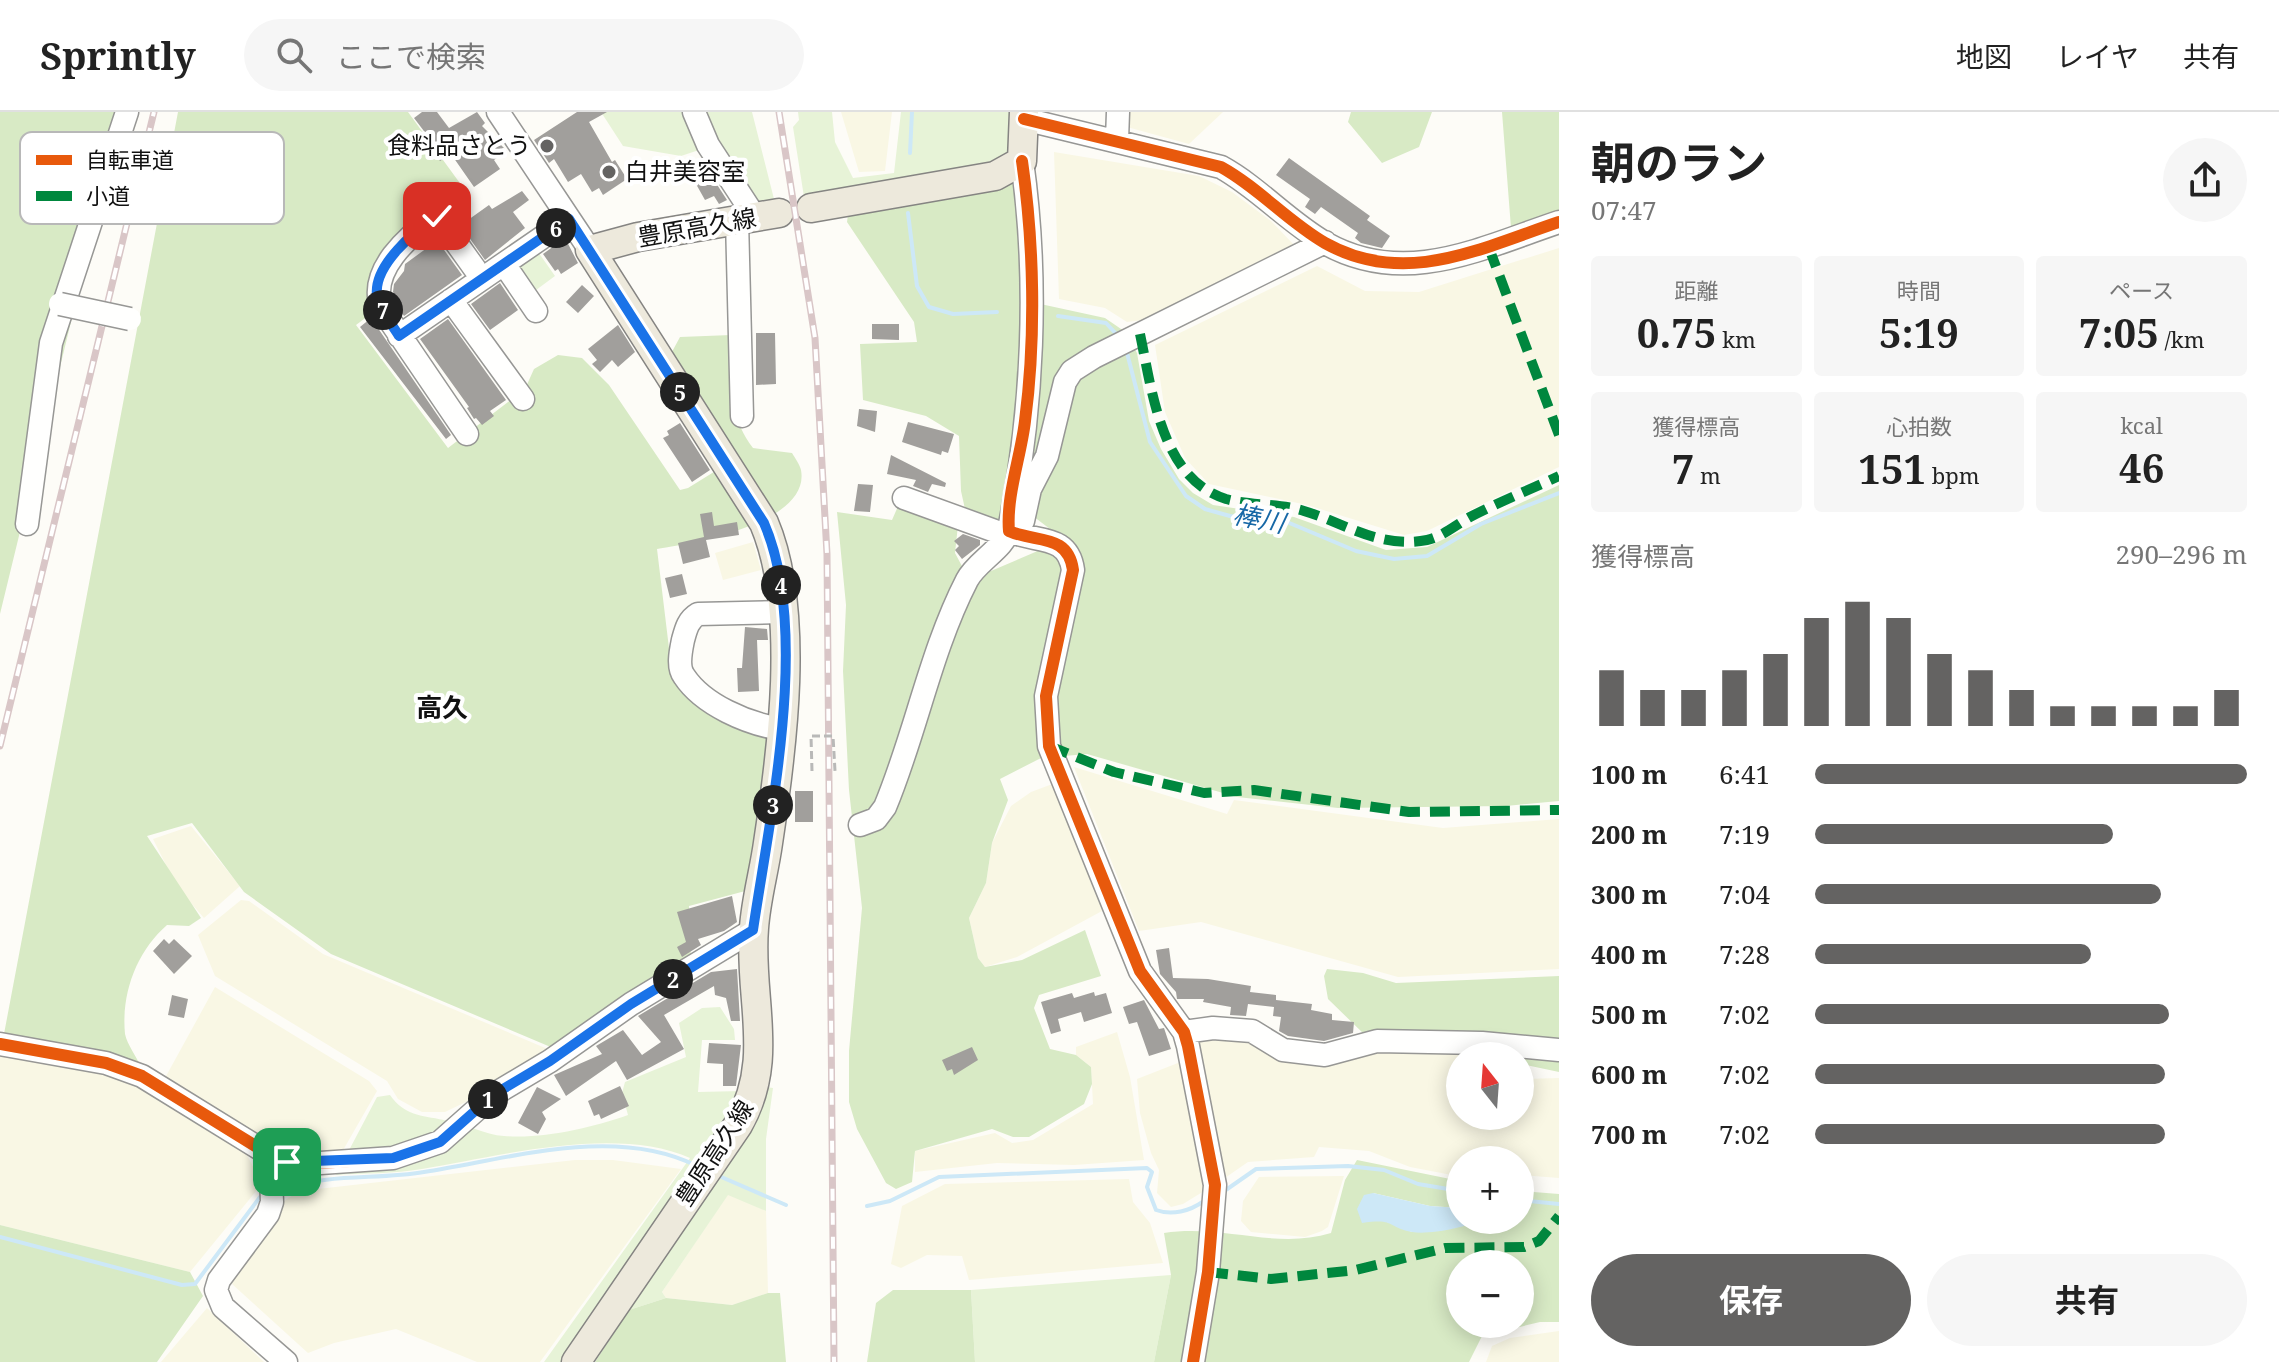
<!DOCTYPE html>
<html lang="ja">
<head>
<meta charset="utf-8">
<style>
  :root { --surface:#fff; --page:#f6f6f6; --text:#222; --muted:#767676; --line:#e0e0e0; --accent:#646362 }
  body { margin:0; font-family:"Noto Serif","Noto Sans JP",serif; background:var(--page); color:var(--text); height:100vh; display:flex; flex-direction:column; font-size:30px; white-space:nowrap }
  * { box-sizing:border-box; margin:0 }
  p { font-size:26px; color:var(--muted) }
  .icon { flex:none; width:44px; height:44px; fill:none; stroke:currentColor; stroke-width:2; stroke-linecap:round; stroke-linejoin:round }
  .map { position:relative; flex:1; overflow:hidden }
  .sheet { display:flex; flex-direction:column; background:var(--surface); width:720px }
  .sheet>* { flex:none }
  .needle { width:52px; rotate:343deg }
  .tools { position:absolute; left:1446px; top:930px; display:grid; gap:16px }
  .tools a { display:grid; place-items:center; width:88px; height:88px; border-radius:50%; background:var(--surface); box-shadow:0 4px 20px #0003; font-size:40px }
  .pin { position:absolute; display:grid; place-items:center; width:68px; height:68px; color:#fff; margin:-34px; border-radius:16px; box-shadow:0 4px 12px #0006 }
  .km { position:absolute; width:40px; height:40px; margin:-20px; border-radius:50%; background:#222; color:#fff; font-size:22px; line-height:40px; text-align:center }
  .round { display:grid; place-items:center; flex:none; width:84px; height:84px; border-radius:42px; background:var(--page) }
  .head { display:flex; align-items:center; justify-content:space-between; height:136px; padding:0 32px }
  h1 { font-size:44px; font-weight:700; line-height:60px }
  .stats { display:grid; grid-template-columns:repeat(3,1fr); gap:12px; height:136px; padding:8px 32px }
  .stats div { display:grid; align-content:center; border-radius:8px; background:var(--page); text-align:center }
  .stats b { font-size:40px; font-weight:700 }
  .stats small { font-size:22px; font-weight:400 }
  .stats p { font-size:22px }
  .chart { height:224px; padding:16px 32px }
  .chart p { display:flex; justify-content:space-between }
  .chart svg { width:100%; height:144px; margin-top:8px; stroke:var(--accent); stroke-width:6 }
  .action { display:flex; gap:16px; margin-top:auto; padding:16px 32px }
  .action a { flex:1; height:92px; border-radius:48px; background:var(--accent); color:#fff; font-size:32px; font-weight:700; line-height:92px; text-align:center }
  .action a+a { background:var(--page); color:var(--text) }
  ul { padding:0 32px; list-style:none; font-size:26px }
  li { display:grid; grid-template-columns:128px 96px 1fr; align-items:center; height:60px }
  li i { height:20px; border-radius:10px; background:var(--accent) }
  header { display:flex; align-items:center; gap:48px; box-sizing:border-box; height:112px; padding:0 40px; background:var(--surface); border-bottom:2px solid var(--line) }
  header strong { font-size:38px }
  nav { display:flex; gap:44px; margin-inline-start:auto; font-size:28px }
  .search { width:560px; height:72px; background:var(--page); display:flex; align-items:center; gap:20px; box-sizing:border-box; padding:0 28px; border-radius:44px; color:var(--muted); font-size:30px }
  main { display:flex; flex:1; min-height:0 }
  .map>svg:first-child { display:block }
  .farmland { fill:#f9f7e4 }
  .green { fill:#e7f3d7 }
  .forest { fill:#d8eac5; fill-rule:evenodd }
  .water { fill:#cde8f7 }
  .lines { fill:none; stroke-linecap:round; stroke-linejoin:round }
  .stream { stroke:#cde8f7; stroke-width:4 }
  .building { fill:#a19f9c }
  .minor-casing { stroke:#979795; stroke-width:25 }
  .major-casing { stroke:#858482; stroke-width:31 }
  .minor { stroke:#fffffe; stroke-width:22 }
  .major { stroke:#ede9dc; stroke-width:28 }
  .rail-casing { stroke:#d9c6c7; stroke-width:7 }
  .rail { stroke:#fff; stroke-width:4; stroke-dasharray:12; stroke-linecap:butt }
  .minor-bridge-casing { stroke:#979795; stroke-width:25; stroke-linecap:butt }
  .path-bridge { stroke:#b9b9b8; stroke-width:3; stroke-dasharray:8 4; stroke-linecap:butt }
  .minor-bridge { stroke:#fffffe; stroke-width:22 }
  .quiet { stroke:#00873e; stroke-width:10; stroke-dasharray:20 10; stroke-linecap:butt }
  .cycleway-casing { stroke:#fff; stroke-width:17 }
  .cycleway { stroke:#e8590c; stroke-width:12 }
  .route-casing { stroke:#fff; stroke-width:16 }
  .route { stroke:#1a73e8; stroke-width:10 }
  .poi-dot { fill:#646362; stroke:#fff; stroke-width:3 }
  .labels { text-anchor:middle; stroke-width:8; stroke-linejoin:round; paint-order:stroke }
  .poi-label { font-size:24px; fill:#111; stroke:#fff; text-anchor:end }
  .street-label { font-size:24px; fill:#111; stroke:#fff }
  .water-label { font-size:26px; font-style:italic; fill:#1768a6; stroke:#fff }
  .neighbourhood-label { font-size:26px; font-weight:bold; fill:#111; stroke:#fff }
  .key { fill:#fff; stroke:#b8b8b8; stroke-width:2 }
  .key-label { font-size:22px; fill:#111 }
</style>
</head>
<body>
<header>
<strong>Sprintly</strong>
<div class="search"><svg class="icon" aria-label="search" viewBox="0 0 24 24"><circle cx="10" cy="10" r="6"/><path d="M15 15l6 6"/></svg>ここで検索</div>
<nav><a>地図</a><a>レイヤ</a><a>共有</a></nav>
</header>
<main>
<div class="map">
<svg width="1559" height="1250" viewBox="0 0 1559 1250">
  <rect width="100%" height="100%" fill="#fdfcf7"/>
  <path class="farmland" d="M841,0H892L885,59L859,60Z
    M1127,0H1223L1189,32L1127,15Z
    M1054,40L1199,64L1232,80L1271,109L1297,136L1152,207L1127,210L1105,196L1059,187Z
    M1559,136V355L1427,419L1404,423L1307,393L1209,372L1185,346L1165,300L1155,233L1317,154L1365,179L1419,180Z
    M753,430L761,458L723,468L715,441Z
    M1074,655L1227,702L1234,688L1443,716L1559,707V857L1398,865L1201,810L1139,819Z
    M1055,671L1083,739L1102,799L1017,845L985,855L978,846L969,806L986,771L992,731L1011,694L1031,680Z
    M191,714L240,774L204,806L177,775L153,727Z
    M241,788L249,789L323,842L550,938L476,985L445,1000H422L398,987L387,969L215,864L198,823Z
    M215,875L369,969L377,979L342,1040L297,1041L273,1035L165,966Z
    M1117,920L1130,965L1144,1048L1074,1053L997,1051L915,1060V1039L995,1021L1012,1031L1033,1028L1093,992L1091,955L1076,943V935Z
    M1192,925L1377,938H1444L1505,944H1460V1004H1520V967L1559,966V1066L1520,1063V1048H1460L1457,1064L1410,1055L1369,1039L1319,1035L1314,1045L1248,1050L1222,1068Z
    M0,942L120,963L246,1041L262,1072L190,1160L0,1113Z
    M1183,949L1209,1076L1183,1092L1171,1095L1157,1081L1159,1058L1151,1041L1140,1001L1137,967Z
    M575,1048H613L681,1057L540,1250H477L396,1217L334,1231L308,1241L232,1172L235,1162L285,1088L300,1079Z
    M1344,1064L1328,1115L1322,1119L1305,1125L1251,1120L1241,1109L1243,1089L1259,1065Z
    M1129,1067L1133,1090L1150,1111L1163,1151L969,1168L962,1144L927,1143L901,1156L891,1152L902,1094L945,1072Z
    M728,1082L766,1099L768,1181L732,1193L666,1186L662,1180Z
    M207,1196L264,1250H161Z
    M1559,1219V1250H1486L1492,1234L1510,1226Z"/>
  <path class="green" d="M601,0H752L774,87L752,92L699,38L681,44L623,34Z
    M798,0H832L835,30L853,66L894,61L901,0H1014L1008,44L1001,50L804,85L793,15L799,8Z
    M536,137L555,164L532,181L513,154Z
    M720,895L734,917L735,928H702L698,980L742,979L712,1030L562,1250H544L690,1046C616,1013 499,1044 422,1057C394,1062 364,1061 336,1063L377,985L390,983C405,1004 420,1003 444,1008C464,1011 485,1023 504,1024C544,1027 591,1016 628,1003L622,981L625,970L686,945L679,911L702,896Z
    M766,975L773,976L766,1027V1099L728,1083L662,1180L666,1186L629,1198L747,1019Z
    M1171,1163L1154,1250H975L971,1178Z"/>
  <path class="forest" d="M0,0H122L0,502Z
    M178,0H408L462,74L413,117L376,198L356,213L448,336L525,277L534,257L558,243L582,246L609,273L680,378L688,376L730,350L667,249L680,225L731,223C732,266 726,300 753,336L792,341C795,346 800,353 801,358C811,411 692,432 657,437L672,561L769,623L749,778L689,794L691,851L553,936L331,842L244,780L192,711L147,724L201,806L189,814L167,813C137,839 121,881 125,922C127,932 137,946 142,956L4,922Z
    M1351,0H1432L1419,35L1382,51L1348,10Z
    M1502,0H1559V99L1511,116Z
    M1011,70L1021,81L1022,188L1105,206L1124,219L1137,241L1149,309L1161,337L1179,367L1193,381L1213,393L1294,405L1386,438L1427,435L1559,373V689L1506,694L1338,696L1237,685L1087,642L1041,646L1000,667L1008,688L992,731L986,771L969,806L978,846L985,855L1022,848L1085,818L1101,864L1039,883L1034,896L1050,937L1076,943L1091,955L1092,972L1084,992L1029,1025H1013L992,1017L915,1039L912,1070L896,1077L886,1071L857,1017L849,990V939L862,796L849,678L843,559L846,493L837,400L892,408L899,392L958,413L955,441L963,456L991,459L1040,438L1054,420L1017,392L1003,393L998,409L965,397L961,379L959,324L926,304L863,288L860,232L917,230L914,210L847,110L849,96Z
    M1327,857L1363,861L1396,871L1559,864V960L1526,953L1520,939L1366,924L1328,887L1324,864Z
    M1357,1048L1460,1069V1096L1430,1094L1373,1081L1382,1108L1412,1120L1483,1108H1520V1079L1559,1082V1210H1540L1482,1224L1469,1250H1154L1171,1163L1164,1121C1223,1112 1276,1138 1331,1121L1345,1068ZM1460,1152H1520V1212H1460Z
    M0,1113L190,1160L203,1184L157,1250H0Z
    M893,1178H971L975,1250H867L876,1191Z
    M768,1181H780L786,1250H595L629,1198L666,1186L732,1193Z"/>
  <path class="water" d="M1373,1081L1430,1094L1460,1096V1108H1483C1466,1115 1430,1123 1412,1120C1386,1115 1396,1106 1362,1111L1357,1097L1364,1083Z"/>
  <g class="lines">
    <path class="stream" d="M910,41L912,0
      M908,101L917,174L929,195L953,202L997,200
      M1058,204L1106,211L1120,226
      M1126,237L1150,330L1186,384L1205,397L1230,404L1287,410L1356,439L1394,447L1427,444L1481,412L1559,381
      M719,1064L786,1093
      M285,1077C329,1061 378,1068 424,1060C509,1047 613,1013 695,1053
      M1223,1080L1256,1057L1348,1054L1384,1058L1418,1072L1460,1079
      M1520,1088L1559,1092
      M867,1094L890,1089L939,1065L1147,1056L1152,1060L1147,1075L1156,1098C1172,1104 1190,1099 1204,1089
      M0,1125L182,1173L195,1172L260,1085"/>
  </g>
  <path class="building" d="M422,0H437L449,16L477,0L485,11L482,14L507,39L494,48L500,57L474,75L451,42L440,49L426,30L430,27L414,6Z
    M577,0H607L589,10L612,50L615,48L627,67L603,83L599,76L592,80L581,62L568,70L554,47L549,51L534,28Z
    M1289,46L1370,104L1367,108L1390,124L1382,136L1361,131L1355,126L1358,121L1321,95L1315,102L1305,95L1310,87L1276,63Z
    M701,48L727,88L719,92L714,84L705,88L687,56Z
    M522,79L529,88L513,100L525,116L485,148L451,100L456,96L468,108L489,93L492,97Z
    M434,124L462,163L404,204L398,195L402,193L393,180L394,172L404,159L405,152L431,133L427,129Z
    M565,126L578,151L561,162L558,157L555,159L543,142Z
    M500,171L518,198L490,218L471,192Z
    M582,173L594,184L578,201L566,190Z
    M371,206L451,323L446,327L360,215Z
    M448,207L506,288L490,299L494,304L482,313L476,306L474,307L467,296L469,295L420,227Z
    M872,212H899V228L872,227Z
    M618,213L635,240L618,255L612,248L600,260L592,252L597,248L588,237Z
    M756,221H775L776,272L756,273Z
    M859,297L877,299L875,320L857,314Z
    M908,310L954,322L948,341L942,339L941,343L902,330Z
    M680,311L710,358L692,370L663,326L669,323L667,319Z
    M891,343L946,371L945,375L932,372L928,380L913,374L916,368L887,362Z
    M858,372L873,373L870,400L854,399Z
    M712,400L714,414L737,410L739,423L706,428L710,445L683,452L678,431L704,425L700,402Z
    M963,422L980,428V433L962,447L955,438L959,434L954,429Z
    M682,462L687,482L670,486L665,466Z
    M745,515L767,517L768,528H757L759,579L738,580L737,556H742Z
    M795,679H813V710H795Z
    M732,784L737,810L724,819L698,827L701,833L682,845L677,835L686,830L677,800Z
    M164,827L169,832L174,827L192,844L174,862L153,839Z
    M1169,836L1173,866L1208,867L1251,874L1250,880L1276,883V888L1312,892L1311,898L1332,902V908L1354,910L1353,921L1324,929L1288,924L1279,919L1281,905L1273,904L1274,895L1248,892L1246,904L1230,903L1231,895L1203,890L1204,887H1177L1176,880L1160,862L1156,838Z
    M737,857L740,909H731L726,886L715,883L714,874L664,903L684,937L627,968L616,949L566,984L554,963L602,942L596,934L623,918L642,943L661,930L638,904L711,860Z
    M1094,880L1095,884L1106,881L1112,901L1084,910L1081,900L1058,907L1061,919L1051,922L1041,890L1072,881L1074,886Z
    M172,883L188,887L184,906L168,903Z
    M1144,888L1159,917L1164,916L1171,937L1149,944L1137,910L1129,912L1123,895Z
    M709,931L741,933L736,974H723V952L707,951Z
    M972,935L978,948L954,963L952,957L947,959L942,948Z
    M620,974L629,994L601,1007L599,1002L594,1004L588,989Z
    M537,975L561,987L542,1000L546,1007L538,1022L518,1011Z"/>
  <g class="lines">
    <defs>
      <path id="minor" d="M498,0L590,138
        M694,0L708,33L755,105
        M1024,7L1221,55C1259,76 1287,109 1325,131C1405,176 1481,136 1559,110
        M1117,28L1118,0
        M737,108L742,304
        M504,152L536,199
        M451,188L523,287
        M399,224L569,107
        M467,322L382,197C367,159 409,123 437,104L475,157
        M904,386L1006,423
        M1023,409L1030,377L1047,344L1065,270L1072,259L1094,245L1325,130
        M27,412L51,231L127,0
        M1009,419C1035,431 1068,421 1073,458L1046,584L1049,634L1140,859L1184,920L1188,934L1215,1073L1208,1160L1193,1250
        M781,617C748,612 703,593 684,564C677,555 681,538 683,528C686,517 688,508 698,502L783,500
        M860,713L876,707L885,695C916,621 930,540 967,468C976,450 1005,436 1009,417C1033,299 1039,169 1022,49
        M1184,920L1213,916L1252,919L1283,938L1325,943L1377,929L1482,931L1559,938
        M0,932L106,951L142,964L270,1043L306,1052L393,1046L440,1030L493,983L550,949L631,892L753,818
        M270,1043L272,1090L268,1102L219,1168L216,1178L223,1195L286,1250"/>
      <path id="major" d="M811,96L995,64L1022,49L1024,0
        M576,1250L738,1013C776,947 748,886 754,816C756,787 764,760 768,731C782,639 801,498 764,411L590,138L638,125L779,101"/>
    </defs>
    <use href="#minor" class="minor-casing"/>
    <use href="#major" class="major-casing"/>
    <use href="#minor" class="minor"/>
    <use href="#major" class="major"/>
    <defs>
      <path id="rail" d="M779,0L815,226L827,442L834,1250
        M0,634L154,0"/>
    </defs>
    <use href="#rail" class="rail-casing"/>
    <use href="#rail" class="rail"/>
    <defs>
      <path id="minor-bridge" d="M60,192L130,207"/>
    </defs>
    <use href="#minor-bridge" class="minor-bridge-casing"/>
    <path class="path-bridge" d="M812,659L811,624H833L835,659"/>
    <use href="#minor-bridge" class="minor-bridge"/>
    <path class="quiet" d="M1489,136L1559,323
      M1140,222C1152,278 1161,367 1226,387C1252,394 1279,391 1304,399C1347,412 1380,437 1427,428C1442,425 1457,412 1470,405C1499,390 1529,378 1559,364
      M1049,634L1114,660L1204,681L1254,678L1409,700L1559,698
      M1208,1160L1271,1167L1356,1158L1445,1136L1524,1135L1539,1129L1559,1104"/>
    <defs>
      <path id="cycleway" d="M1024,7L1221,55C1259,76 1287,109 1325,131C1405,176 1481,136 1559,110
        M1022,49C1034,132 1036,225 1025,309C1021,344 1006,384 1009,419C1035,431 1068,421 1073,458L1046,584L1049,634L1140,859L1184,920L1188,934L1215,1073L1208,1160L1193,1250
        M0,932L106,951L142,964L270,1043L306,1052L393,1046L440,1030L493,983L550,949L631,892L753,818"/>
    </defs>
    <use href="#cycleway" class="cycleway-casing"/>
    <use href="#cycleway" class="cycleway"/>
  </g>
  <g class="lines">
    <defs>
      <path id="route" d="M287,1050L393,1046L440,1030L493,983L550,949L631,892L753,818C770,703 811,519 764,411L569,107L399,224C392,212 379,198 377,184C373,153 415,119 437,104"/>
    </defs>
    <use href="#route" class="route-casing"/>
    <use href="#route" class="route"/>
  </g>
  <g class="poi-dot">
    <circle cx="547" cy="34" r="8"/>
    <circle cx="609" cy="60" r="8"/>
  </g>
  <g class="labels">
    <g class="poi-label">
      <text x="531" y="42">食料品さとう</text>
      <text x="625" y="68" text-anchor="start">白井美容室</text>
    </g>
    <g class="street-label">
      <text transform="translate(697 116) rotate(-10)" y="8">豊原高久線</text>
      <text transform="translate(715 1041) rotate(-57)" y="8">豊原高久線</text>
    </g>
    <g class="water-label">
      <text transform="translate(1259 407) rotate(11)" y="9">棒川</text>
    </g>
    <g class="neighbourhood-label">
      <text x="442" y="605">高久</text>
    </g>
  </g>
  <rect x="20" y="20" width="264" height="92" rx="12" class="key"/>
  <rect x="36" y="43" width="36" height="10" fill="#e8590c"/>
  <rect x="36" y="79" width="36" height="10" fill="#00873e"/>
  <g class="key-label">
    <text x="86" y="56">自転車道</text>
    <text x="86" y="92">小道</text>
  </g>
</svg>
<div class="tools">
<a><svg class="needle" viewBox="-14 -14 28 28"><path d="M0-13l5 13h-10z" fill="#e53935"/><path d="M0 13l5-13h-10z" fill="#767676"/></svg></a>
<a>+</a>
<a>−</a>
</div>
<div class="pin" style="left:287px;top:1050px;background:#1e9e55"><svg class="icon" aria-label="arrive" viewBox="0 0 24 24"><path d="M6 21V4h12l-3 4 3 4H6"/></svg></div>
<div class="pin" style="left:437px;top:104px;background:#d93025"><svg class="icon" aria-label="check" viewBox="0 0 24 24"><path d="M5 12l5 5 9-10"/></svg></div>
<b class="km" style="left:488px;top:987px">1</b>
<b class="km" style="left:673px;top:867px">2</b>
<b class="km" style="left:773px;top:693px">3</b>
<b class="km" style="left:781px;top:473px">4</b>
<b class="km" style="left:680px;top:280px">5</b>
<b class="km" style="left:556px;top:116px">6</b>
<b class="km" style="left:383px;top:198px">7</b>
</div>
<section class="sheet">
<div class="head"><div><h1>朝のラン</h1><p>07:47</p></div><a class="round"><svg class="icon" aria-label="share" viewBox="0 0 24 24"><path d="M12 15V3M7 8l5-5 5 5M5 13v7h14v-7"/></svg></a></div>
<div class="stats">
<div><p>距離</p><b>0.75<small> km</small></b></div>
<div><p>時間</p><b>5:19</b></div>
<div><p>ペース</p><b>7:05<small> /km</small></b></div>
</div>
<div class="stats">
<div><p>獲得標高</p><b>7<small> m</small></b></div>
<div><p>心拍数</p><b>151<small> bpm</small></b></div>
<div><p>kcal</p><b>46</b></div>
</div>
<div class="chart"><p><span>獲得標高</span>290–296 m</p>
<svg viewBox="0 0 160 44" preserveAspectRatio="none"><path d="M5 44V27M15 44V33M25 44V33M35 44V27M45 44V22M55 44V11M65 44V6M75 44V11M85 44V22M95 44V27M105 44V33M115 44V38M125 44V38M135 44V38M145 44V38M155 44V33"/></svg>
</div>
<ul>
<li><b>100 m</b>6:41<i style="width:100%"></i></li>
<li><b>200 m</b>7:19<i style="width:69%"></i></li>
<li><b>300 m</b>7:04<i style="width:80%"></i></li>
<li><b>400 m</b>7:28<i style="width:64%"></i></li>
<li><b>500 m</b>7:02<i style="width:82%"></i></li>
<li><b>600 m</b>7:02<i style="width:81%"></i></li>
<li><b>700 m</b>7:02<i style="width:81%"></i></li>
</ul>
<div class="action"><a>保存</a><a>共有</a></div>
</section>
</main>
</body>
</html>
